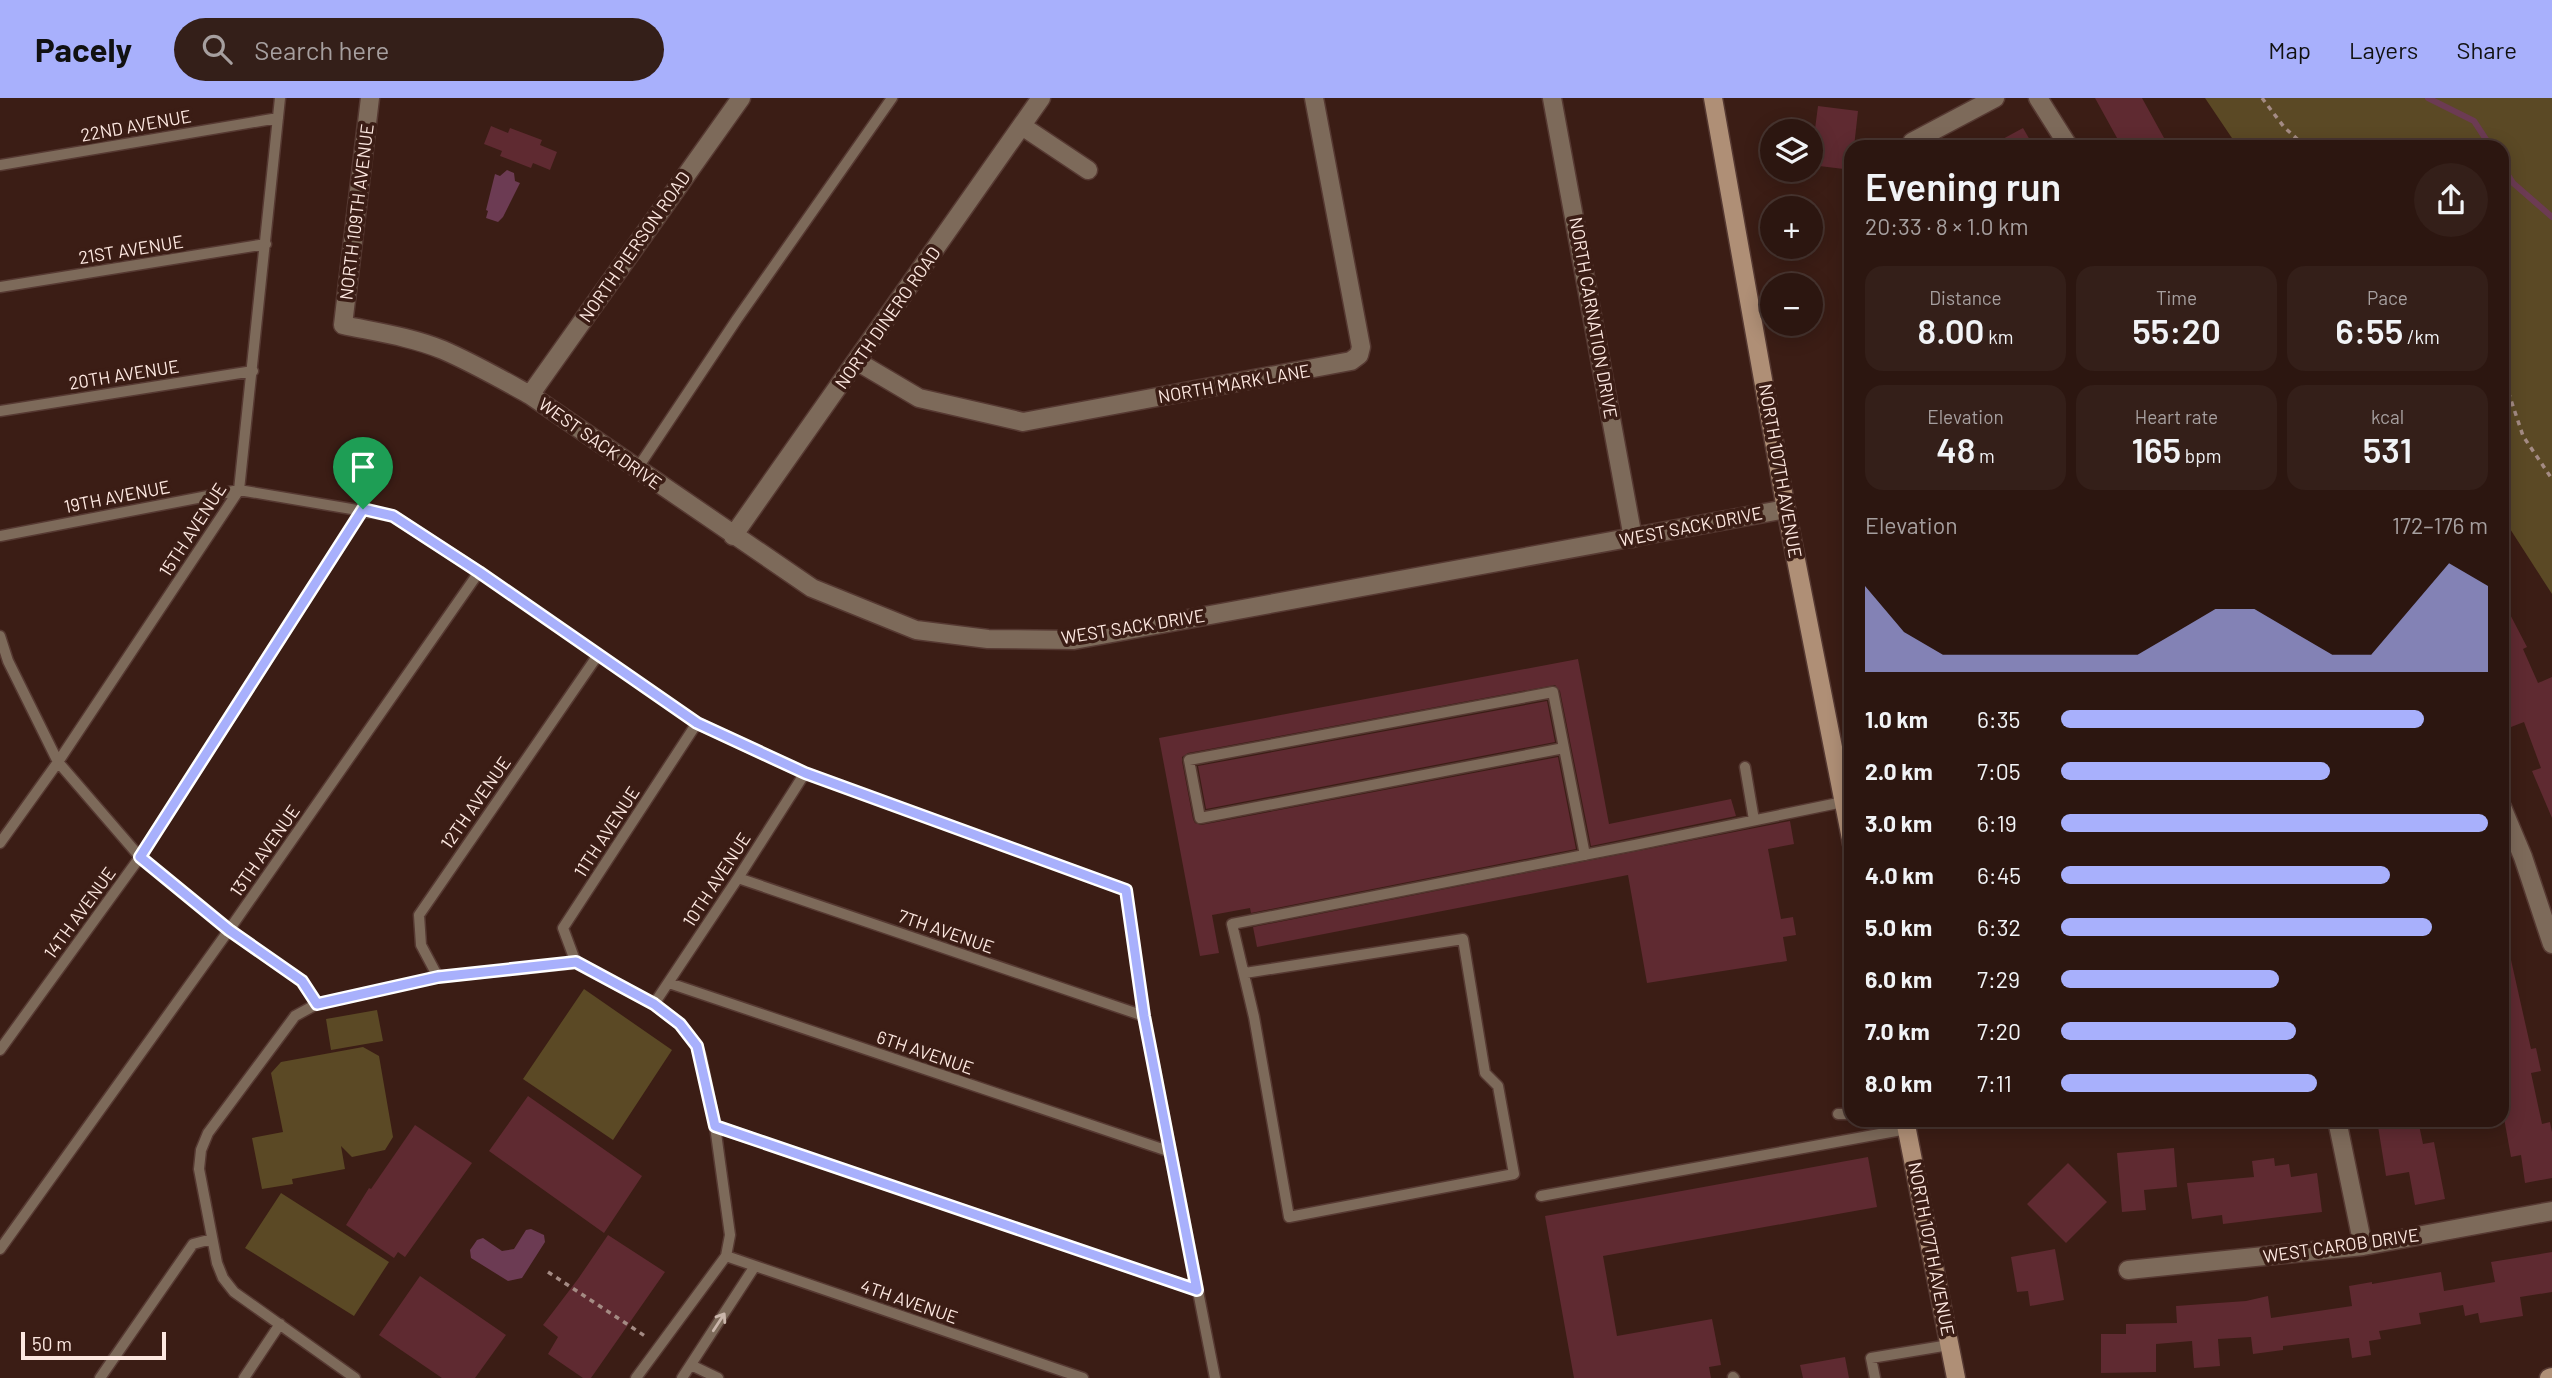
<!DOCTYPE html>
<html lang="en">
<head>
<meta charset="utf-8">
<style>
  :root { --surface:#2c1610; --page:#341f19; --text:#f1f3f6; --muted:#a69f9f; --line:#483530; --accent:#a8b0fc }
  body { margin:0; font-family:Barlow,sans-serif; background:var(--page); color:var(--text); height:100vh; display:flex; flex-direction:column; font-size:26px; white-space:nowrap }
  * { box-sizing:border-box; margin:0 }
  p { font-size:23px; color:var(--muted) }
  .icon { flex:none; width:38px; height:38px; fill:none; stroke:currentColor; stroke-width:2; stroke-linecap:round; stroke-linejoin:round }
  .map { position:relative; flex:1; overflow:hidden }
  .sheet { position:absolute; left:1844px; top:42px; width:665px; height:987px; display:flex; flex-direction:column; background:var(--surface); border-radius:21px; box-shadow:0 4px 18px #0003,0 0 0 2px var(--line) }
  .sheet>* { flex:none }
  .controls { position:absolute; left:1760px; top:21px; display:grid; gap:14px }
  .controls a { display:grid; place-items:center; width:63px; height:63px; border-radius:50%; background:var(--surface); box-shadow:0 4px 18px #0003,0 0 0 2px var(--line); font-size:35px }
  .scale { position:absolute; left:21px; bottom:18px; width:145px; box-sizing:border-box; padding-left:7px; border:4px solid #fde8e1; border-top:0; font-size:19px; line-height:24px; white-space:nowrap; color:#fde8e1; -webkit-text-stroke:5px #3b1d15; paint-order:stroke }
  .pin { position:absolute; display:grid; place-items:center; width:60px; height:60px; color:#fff; margin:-72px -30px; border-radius:50% 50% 50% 0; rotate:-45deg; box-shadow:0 0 7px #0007 }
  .pin .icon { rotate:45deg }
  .round { display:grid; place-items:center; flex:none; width:74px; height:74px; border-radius:37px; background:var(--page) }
  .head { display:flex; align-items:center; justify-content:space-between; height:119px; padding:0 21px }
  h1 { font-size:38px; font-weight:600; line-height:52px }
  .metrics { display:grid; grid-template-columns:repeat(3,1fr); gap:10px; height:119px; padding:7px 21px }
  .metrics div { display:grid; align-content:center; border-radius:18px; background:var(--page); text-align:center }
  .metrics b { font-size:35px; font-weight:600 }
  .metrics small { font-size:19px; font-weight:400 }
  .metrics p { font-size:19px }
  .chart { height:196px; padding:14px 21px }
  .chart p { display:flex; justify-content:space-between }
  .chart svg { width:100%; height:126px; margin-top:7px; fill:var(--accent); opacity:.7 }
  ul { padding:0 21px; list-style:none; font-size:23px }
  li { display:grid; grid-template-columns:112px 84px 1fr; align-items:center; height:52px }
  li i { height:18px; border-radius:9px; background:var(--accent) }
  header { display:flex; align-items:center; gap:42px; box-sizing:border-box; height:98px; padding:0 35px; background:var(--accent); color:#111 }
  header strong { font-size:33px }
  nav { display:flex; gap:38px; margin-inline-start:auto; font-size:24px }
  .search { width:490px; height:63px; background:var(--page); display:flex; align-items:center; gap:18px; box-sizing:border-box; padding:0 24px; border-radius:38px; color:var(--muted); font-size:26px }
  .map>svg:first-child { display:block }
  .green { fill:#5b4925 }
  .water { fill:#6c3b53 }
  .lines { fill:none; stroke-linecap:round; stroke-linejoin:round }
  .stream { stroke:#6c3b53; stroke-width:6 }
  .building { fill:#5f2a31 }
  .lane-casing { stroke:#563932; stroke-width:13 }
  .street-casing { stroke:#563932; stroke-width:21 }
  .secondary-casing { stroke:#563932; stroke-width:21 }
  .path { stroke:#a48b84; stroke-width:3.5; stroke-dasharray:5 5; stroke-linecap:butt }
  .lane { stroke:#7d6a5a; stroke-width:10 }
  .street { stroke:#7d6a5a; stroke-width:18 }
  .secondary { stroke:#af8f76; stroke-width:18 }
  .oneway { stroke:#cab6ab }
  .route-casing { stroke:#fff; stroke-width:14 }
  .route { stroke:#a8b0fc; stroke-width:9 }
  .labels { text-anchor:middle; stroke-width:7; stroke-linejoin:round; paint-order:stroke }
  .street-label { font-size:18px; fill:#fde8e1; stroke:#3b1d15 }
</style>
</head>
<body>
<header>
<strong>Pacely</strong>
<div class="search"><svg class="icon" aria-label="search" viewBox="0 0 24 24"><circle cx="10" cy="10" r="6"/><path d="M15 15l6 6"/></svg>Search here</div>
<nav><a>Map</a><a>Layers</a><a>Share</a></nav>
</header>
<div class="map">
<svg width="2552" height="1280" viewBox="0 0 2552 1280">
  <rect width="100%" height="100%" fill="#3b1d15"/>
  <path class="green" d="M2205,0H2552V496L2503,420L2502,49H2238Z
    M584,891L672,952L613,1042L523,981Z
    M377,912L383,943L331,952L326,921Z
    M363,949L379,958L393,1039L385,1052L352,1059L341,1048L345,1071L292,1081L293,1086L262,1091L252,1040L283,1034L271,975L281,964Z
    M281,1095L389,1164L354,1218L245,1150Z"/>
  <path class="water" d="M507,72L514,75L515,83L520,85L503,119L498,124L486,120L488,113L486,112L495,76L500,78Z
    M531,1131L544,1137L545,1144L522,1180L508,1183L471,1160L470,1152L477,1142L483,1140L502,1153L514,1151L526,1132Z"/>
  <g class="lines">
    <path class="stream" d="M2428,0L2474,23L2491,49
      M2502,68L2513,85L2552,119"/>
  </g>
  <path class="building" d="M2095,0H2142L2169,49H2122Z
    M1818,8L1858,13L1854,49H1852V72L1811,67V30L1815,31Z
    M491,28L508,35L510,30L542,42L540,47L557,54L550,72L533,65L531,70L500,58L502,53L484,46Z
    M2023,30L2034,49H1988Z
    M2502,501L2527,549L2523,551L2538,585L2552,579V720L2532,673L2541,670L2524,624L2511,629L2502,608Z
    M1578,561L1609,726L1731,701L1736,718L1591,748L1560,593L1555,587L1188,655L1182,659V663L1193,721L1195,725L1201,727L1558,659L1576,751L1251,815L1250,810L1212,817L1219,855L1200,858L1159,640Z
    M1547,603L1555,644L1206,711L1198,668Z
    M1790,723L1794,746L1768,751L1781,821L1793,819L1796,837L1783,839L1787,863L1647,885L1628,777L1257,849L1253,829Z
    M2502,853H2509L2531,951L2536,950L2541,973L2531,975L2542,1026L2550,1024L2552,1034V1080L2525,1085L2521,1057L2511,1059L2502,1009Z
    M528,998L642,1078L604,1135L489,1053Z
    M2377,1022H2418L2423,1046L2434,1044L2445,1101L2415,1107L2409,1074L2386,1078Z
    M415,1027L472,1065L405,1159L398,1154L394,1160L346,1127L369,1090L371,1091Z
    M2174,1050L2177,1089L2144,1092L2146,1112L2122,1114L2117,1055Z
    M1868,1059L1877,1109L1603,1158L1617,1238L1712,1221L1721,1267L1709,1269L1711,1280H1574L1545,1118Z
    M2274,1060L2275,1068L2289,1066L2291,1079L2317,1075L2322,1114L2223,1126L2222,1117L2192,1121L2187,1085L2254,1079L2252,1063Z
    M2068,1065L2107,1104L2066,1145L2027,1106Z
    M608,1137L665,1174L591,1280H583L548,1256L558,1239L543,1227L578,1181Z
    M2055,1151L2064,1202L2030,1208L2028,1193L2017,1194L2011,1159Z
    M2552,1154V1194L2520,1199L2523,1218L2480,1225L2478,1215L2465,1218L2463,1207L2419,1215L2421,1226L2379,1233L2381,1241L2369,1243L2371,1257L2352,1260L2349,1240L2283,1248V1252L2253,1256L2251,1239L2218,1241L2220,1268L2194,1270L2192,1243L2156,1246V1274L2101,1275V1236H2126V1226L2177,1225L2176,1208L2246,1203L2268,1198L2271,1220L2305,1215L2352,1208L2349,1188L2372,1184V1186L2441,1174L2444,1193L2495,1184L2491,1164Z
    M420,1178L506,1237L475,1280H442L379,1237Z
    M1845,1259L1849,1280H1803L1800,1267Z"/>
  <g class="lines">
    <defs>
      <path id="lane" d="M0,67L278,20
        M0,189L266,146
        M0,313L253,273
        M637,371L737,221L892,0
        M0,438L239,392L393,418L479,474L697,625L805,675L1126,792L1144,918L1215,1280
        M0,538L8,563L58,664L140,759L229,832L301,883L317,906
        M1564,650L1200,720L1189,662L1553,594L1585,757
        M1745,669L1754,722
        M0,745L58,664L239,392L280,0
        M738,780L1144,918
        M576,865L563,830L697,625
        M1245,875L1463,841L1485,975L1498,988L1514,1076L1289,1119L1254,919L1232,826L1635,747L1843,704
        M438,879L421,847L419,817L598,557
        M669,885L1171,1054
        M654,906L738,780L805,675
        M0,952L140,759L363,412
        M1838,1016H1852
        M715,1028L1197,1192
        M1541,1098L1907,1031
        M0,1151L229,832L479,474
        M726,1158L1083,1280
        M691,1267L718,1280
        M1733,1279L1734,1280
        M100,1280L193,1146L212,1141
        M244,1280L280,1226
        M355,1280L234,1194L223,1180L217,1165L199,1071L201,1052L208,1035L295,918L317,906L438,879L576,865L654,906L680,926L697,948L701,959L715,1028L730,1137L726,1158L636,1280
        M682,1280L755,1168
        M1875,1280L1871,1260L1949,1247"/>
      <path id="street" d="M370,0L343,227C376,234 412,239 443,252C473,265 501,281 530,297L812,490L916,532L988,541L1074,542L1786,411
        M1552,0L1633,440
        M2038,0L2069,49
        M1022,28L1088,72
        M1912,44L1995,0
        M858,264L919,300L1023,324L1351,263L1359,257L1361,249L1314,0
        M530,297L741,0
        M733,438L1041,0
        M2502,709L2523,759L2552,846
        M2337,1022L2363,1148
        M2128,1172L2363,1148L2552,1113"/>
      <path id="secondary" d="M1713,0L1786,411L1852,746
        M1905,1022L1956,1280
        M2549,1280L2552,1279"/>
    </defs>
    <use href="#lane" class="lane-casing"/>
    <use href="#street" class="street-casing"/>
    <use href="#secondary" class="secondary-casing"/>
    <path class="path" d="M2262,0L2284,29L2306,49
      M2502,275L2523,338L2552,381
      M548,1174L648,1240"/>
    <use href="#lane" class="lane"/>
    <use href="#street" class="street"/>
    <use href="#secondary" class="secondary"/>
  </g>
  <defs><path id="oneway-shaft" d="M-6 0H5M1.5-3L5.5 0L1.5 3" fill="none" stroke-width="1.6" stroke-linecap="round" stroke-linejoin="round" transform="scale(1.75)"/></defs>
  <use class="oneway" href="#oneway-shaft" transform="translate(719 1224) rotate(-57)"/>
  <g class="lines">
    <defs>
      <path id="route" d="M363,411L393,418L479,474L697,625L805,675L1126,792L1144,918L1197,1192L715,1028L697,948L680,926L654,906L576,864L438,879L317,906L302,883L229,832L140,759Z"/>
    </defs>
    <use href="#route" class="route-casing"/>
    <use href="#route" class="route"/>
  </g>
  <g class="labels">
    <g class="street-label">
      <text transform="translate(136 28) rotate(-10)" y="6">22ND AVENUE</text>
      <text transform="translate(357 114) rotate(-83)" y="6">NORTH 109TH AVENUE</text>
      <text transform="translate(635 149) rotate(-55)" y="6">NORTH PIERSON ROAD</text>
      <text transform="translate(131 152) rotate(-9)" y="6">21ST AVENUE</text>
      <text transform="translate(888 220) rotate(-55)" y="6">NORTH DINERO ROAD</text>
      <text transform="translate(1593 220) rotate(80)" y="6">NORTH CARNATION DRIVE</text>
      <text transform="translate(124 277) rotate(-9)" y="6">20TH AVENUE</text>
      <text transform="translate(1234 286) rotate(-10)" y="6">NORTH MARK LANE</text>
      <text transform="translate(600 346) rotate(35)" y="6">WEST SACK DRIVE</text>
      <text transform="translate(1780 373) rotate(80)" y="6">NORTH 107TH AVENUE</text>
      <text transform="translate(117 399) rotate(-11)" y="6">19TH AVENUE</text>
      <text transform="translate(1691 429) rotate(-11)" y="6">WEST SACK DRIVE</text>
      <text transform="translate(193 432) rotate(-57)" y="6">15TH AVENUE</text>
      <text transform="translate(1133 529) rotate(-9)" y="6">WEST SACK DRIVE</text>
      <text transform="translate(476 705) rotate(-55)" y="6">12TH AVENUE</text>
      <text transform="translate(607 734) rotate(-57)" y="6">11TH AVENUE</text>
      <text transform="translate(265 753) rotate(-55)" y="6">13TH AVENUE</text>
      <text transform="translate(717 782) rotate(-57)" y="6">10TH AVENUE</text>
      <text transform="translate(80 815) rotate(-54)" y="6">14TH AVENUE</text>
      <text transform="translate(946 834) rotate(19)" y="6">7TH AVENUE</text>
      <text transform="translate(925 955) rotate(19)" y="6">6TH AVENUE</text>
      <text transform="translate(2341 1148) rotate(-8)" y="6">WEST CAROB DRIVE</text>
      <text transform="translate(1931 1151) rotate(79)" y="6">NORTH 107TH AVENUE</text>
      <text transform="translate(909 1204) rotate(19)" y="6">4TH AVENUE</text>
    </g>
  </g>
</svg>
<div class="controls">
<a><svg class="icon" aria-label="layers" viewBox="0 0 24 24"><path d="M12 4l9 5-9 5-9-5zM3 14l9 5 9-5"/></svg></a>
<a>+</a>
<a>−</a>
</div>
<div class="scale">50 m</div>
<div class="pin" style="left:363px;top:411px;background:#1e9e55"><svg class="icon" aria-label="arrive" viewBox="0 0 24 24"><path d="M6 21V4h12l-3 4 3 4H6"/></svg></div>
<section class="sheet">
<div class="head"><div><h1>Evening run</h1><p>20:33 · 8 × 1.0 km</p></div><a class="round"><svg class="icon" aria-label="share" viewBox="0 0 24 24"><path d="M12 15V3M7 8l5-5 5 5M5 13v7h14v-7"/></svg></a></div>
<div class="metrics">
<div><p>Distance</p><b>8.00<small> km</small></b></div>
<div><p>Time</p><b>55:20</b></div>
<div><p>Pace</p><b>6:55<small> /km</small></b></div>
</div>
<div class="metrics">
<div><p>Elevation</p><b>48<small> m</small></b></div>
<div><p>Heart rate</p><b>165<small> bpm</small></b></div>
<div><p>kcal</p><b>531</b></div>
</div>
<div class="chart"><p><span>Elevation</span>172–176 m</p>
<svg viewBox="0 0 160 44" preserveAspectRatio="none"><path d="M0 44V14L10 30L20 38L30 38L40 38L50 38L60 38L70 38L80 30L90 22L100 22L110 30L120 38L130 38L140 22L150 6L160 14V44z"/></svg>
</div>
<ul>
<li><b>1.0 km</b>6:35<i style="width:85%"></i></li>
<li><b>2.0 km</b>7:05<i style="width:63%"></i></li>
<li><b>3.0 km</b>6:19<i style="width:100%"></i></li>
<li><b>4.0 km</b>6:45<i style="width:77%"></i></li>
<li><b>5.0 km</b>6:32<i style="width:87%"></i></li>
<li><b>6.0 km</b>7:29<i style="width:51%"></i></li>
<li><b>7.0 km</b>7:20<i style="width:55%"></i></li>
<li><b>8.0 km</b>7:11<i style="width:60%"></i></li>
</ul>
</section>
</div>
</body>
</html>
